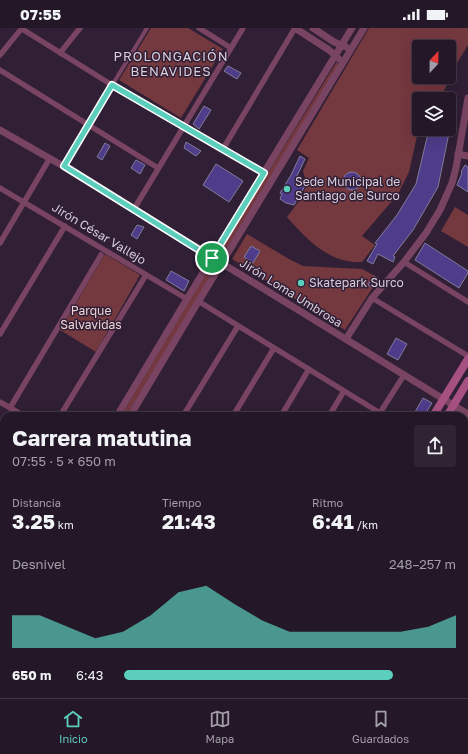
<!DOCTYPE html>
<html lang="es">
<head>
<meta charset="utf-8">
<style>
  :root { --surface:#241728; --page:#302434; --text:#f1f3f6; --muted:#a39fa8; --line:#413645; --accent:#5bcebc }
  body { margin:0; font-family:"Golos Text",sans-serif; background:var(--page); color:var(--text); height:100vh; display:flex; flex-direction:column; font-size:15px; white-space:nowrap }
  * { box-sizing:border-box; margin:0 }
  p { font-size:13px; color:var(--muted) }
  .icon { flex:none; width:22px; height:22px; fill:none; stroke:currentColor; stroke-width:2; stroke-linecap:round; stroke-linejoin:round }
  .map { position:relative; flex:1; overflow:hidden }
  .panel { position:absolute; left:0px; top:384px; width:468px; height:286px; display:flex; flex-direction:column; background:var(--surface); border-radius:12px 12px 0 0; box-shadow:0 4px 16px #0002,0 0 0 1px var(--line) }
  .panel>* { flex:none }
  .needle { width:26px; rotate:22deg }
  .tools { position:absolute; left:412px; top:12px; display:grid; gap:8px }
  .tools a { display:grid; place-items:center; width:44px; height:44px; border-radius:4px; background:var(--surface); box-shadow:0 4px 16px #0002,0 0 0 1px var(--line); font-size:20px }
  .pin { position:absolute; display:grid; place-items:center; width:34px; height:34px; color:#fff; margin:-17px; border:2px solid #fff; border-radius:50%; box-shadow:0 1px 4px #0007 }
  .round { display:grid; place-items:center; flex:none; width:42px; height:42px; border-radius:4px; background:var(--page) }
  .overview { display:flex; align-items:center; justify-content:space-between; height:68px; padding:0 12px }
  h1 { font-size:22px; font-weight:700; line-height:30px }
  .metrics { display:grid; grid-template-columns:repeat(3,1fr); gap:6px; height:68px; padding:4px 12px }
  .metrics div { display:grid; align-content:center }
  .metrics b { font-size:20px; font-weight:700 }
  .metrics small { font-size:11px; font-weight:400 }
  .metrics p { font-size:11px }
  .chart { height:112px; padding:8px 12px }
  .chart p { display:flex; justify-content:space-between }
  .chart svg { width:100%; height:72px; margin-top:4px; fill:var(--accent); opacity:.7 }
  ul { padding:0 12px; list-style:none; font-size:13px }
  li { display:grid; grid-template-columns:64px 48px 1fr; align-items:center; height:30px }
  li i { height:10px; border-radius:5px; background:var(--accent) }
  .status { display:flex; justify-content:space-between; align-items:center; height:28px; padding:0 20px; background:var(--surface); direction:ltr }
  .status svg { height:11px; fill:currentColor }
  .tabs { display:flex; justify-content:space-around; align-items:center; height:56px; border-top:1px solid var(--line); background:var(--surface); font-size:11px; color:var(--muted) }
  .tabs a { display:grid; justify-items:center; gap:2px }
  .tabs .current { color:var(--accent) }
  .map>svg:first-child { display:block }
  .green { fill:#74383f; fill-rule:evenodd }
  .building { fill:#4f3c8b; stroke:#807c9a }
  .lines { fill:none; stroke-linecap:round; stroke-linejoin:round }
  .pedestrian { stroke:#794462; stroke-width:4 }
  .minor { stroke:#794462; stroke-width:5.5 }
  .tertiary { stroke:#794462; stroke-width:7 }
  .secondary { stroke:#a75183; stroke-width:8 }
  .route-casing { stroke:#fff; stroke-width:8 }
  .route { stroke:#5bcebc; stroke-width:5 }
  .poi-dot { fill:#5bcebc; stroke:#301f35; stroke-width:1.5 }
  .labels { text-anchor:middle; stroke-width:3; stroke-linejoin:round; paint-order:stroke }
  .poi-label { font-size:12px; fill:#d9cedd; stroke:#301f35; text-anchor:start }
  .street-label { font-size:12px; fill:#d9cedd; stroke:#301f35 }
  .park-label { font-size:12px; fill:#efd4d5; stroke:#301f35 }
  .neighbourhood-label { font-size:13px; letter-spacing:1px; fill:#d9cedd; stroke:#301f35 }
</style>
</head>
<body>
<div class="status"><b>07:55</b><svg viewBox="0 0 49 12"><path d="M0 12V9h3v3zM5 12V6h3v6zM10 12V3h3v9zM15 12V0h3v12zM26 1h20v11H26zM47 4h2v5h-2z"/></svg></div>
<div class="map">
<svg width="468" height="670" viewBox="0 0 468 670">
  <rect width="100%" height="100%" fill="#301f35"/>
  <path class="green" d="M151,0H188L223,21L181,90L119,52Z
    M369,0H468V17L454,40L444,63L442,71H419V99L409,144L398,166L362,208L375,217L362,234C330,236 307,212 287,189L299,173L307,157L303,143L309,130L297,122ZM419,19H449V49H419Z
    M338,34V38L226,222H224V216L336,35Z
    M455,179L468,187V219L441,203Z
    M247,206L289,231L303,238L362,241L379,250L345,302L232,231Z
    M105,226L140,247L96,324L60,302Z
    M210,239L214,242L126,388H121Z
    M468,618V670H436L439,666H464V625Z"/>
  <path class="building" d="M228,38L241,45L237,51L224,43Z
    M204,78L211,82L199,101L193,96Z
    M429,101H436L449,105L438,159L413,202L393,228L395,229L393,234L378,226L373,236L367,233L377,216L375,215L397,187L416,156Z
    M186,114L201,123L196,128L184,120Z
    M105,115L110,118L102,132L97,129Z
    M300,128L305,131L295,152L305,158L294,177L286,175L280,171L282,166L280,165L291,147Z
    M136,132L145,137L140,146L131,140Z
    M216,136L243,153L229,174L203,157Z
    M465,137L468,139V164L457,157L462,145L461,144Z
    M343 153a9 9 0 1 1 18 0a9 9 0 1 1-18 0Z
    M137,197L144,199L137,211L131,207Z
    M425,215L468,243V245L459,260L415,232Z
    M251,218L260,223L253,235L244,229Z
    M171,243L189,253L184,263L166,252Z
    M374,248L379,252L373,260L368,257Z
    M396,310L407,316L398,332L387,326Z
    M423,370L432,375L424,388H421L415,384Z"/>
  <g class="lines">
    <path class="pedestrian" d="M63,138L147,0"/>
    <path class="minor" d="M199,0L231,20
      M22,1L112,57L264,145
      M60,25L80,0
      M0,27L22,0
      M0,42L158,140
      M223,121L295,0
      M0,160L187,271
      M134,181L243,0
      M0,215L50,130
      M404,234L468,274
      M372,270L468,328
      M198,273L380,385
      M0,306L65,198
      M0,374L24,388
      M10,380L101,227
      M60,388L146,247
      M183,388L238,298
      M233,388L274,320
      M281,388L309,341
      M329,388L344,363
      M378,388L404,347
      M464,444L468,438
      M0,465L4,461
      M464,503L468,505
      M464,534L468,528
      M0,603L4,601
      M464,616L468,610
      M0,641L4,655
      M7,666L8,670
      M101,670L108,666
      M194,670L197,666
      M327,670L329,666
      M431,670L433,666"/>
    <path class="tertiary" d="M295,0L329,22L339,31
      M313,0L334,14L346,19
      M0,102L63,138L468,386
      M458,126L468,128
      M346,311L372,270L404,234L426,205L440,182L452,155L456,140L468,70
      M117,388L187,271L352,0
      M130,388C207,258 286,129 364,0
      M0,435L4,438
      M0,531L4,529
      M0,546L4,544
      M352,666L358,670
      M370,666L377,670"/>
    <path class="secondary" d="M433,388L468,331
      M447,388L468,353
      M261,670L263,666
      M274,670L277,666"/>
  </g>
  <g class="lines">
    <defs>
      <path id="route" d="M112,57L264,145L212,230L64,138Z"/>
    </defs>
    <use href="#route" class="route-casing"/>
    <use href="#route" class="route"/>
  </g>
  <g class="poi-dot">
    <circle cx="287" cy="161" r="4"/>
    <circle cx="301" cy="255" r="4"/>
  </g>
  <g class="labels">
    <g class="poi-label">
      <text x="295" y="158">Sede Municipal de<tspan x="295" dy="14">Santiago de Surco</tspan></text>
      <text x="309" y="259">Skatepark Surco</text>
    </g>
    <g class="street-label">
      <text transform="translate(99 206) rotate(31)" y="4">Jirón César Vallejo</text>
      <text transform="translate(291 265) rotate(32)" y="4">Jirón Loma Umbrosa</text>
    </g>
    <g class="park-label">
      <text x="91" y="287">Parque<tspan x="91" dy="14">Salvavidas</tspan></text>
    </g>
    <g class="neighbourhood-label">
      <text x="171" y="33">PROLONGACIÓN<tspan x="171" dy="15">BENAVIDES</tspan></text>
    </g>
  </g>
</svg>
<div class="tools">
<a><svg class="needle" viewBox="-14 -14 28 28"><path d="M0-13l5 13h-10z" fill="#e53935"/><path d="M0 13l5-13h-10z" fill="#a39fa8"/></svg></a>
<a><svg class="icon" aria-label="layers" viewBox="0 0 24 24"><path d="M12 4l9 5-9 5-9-5zM3 14l9 5 9-5"/></svg></a>
</div>
<div class="pin" style="left:212px;top:230px;background:#1e9e55"><svg class="icon" aria-label="arrive" viewBox="0 0 24 24"><path d="M6 21V4h12l-3 4 3 4H6"/></svg></div>
<section class="panel">
<div class="overview"><div><h1>Carrera matutina</h1><p>07:55 · 5 × 650 m</p></div><a class="round"><svg class="icon" aria-label="share" viewBox="0 0 24 24"><path d="M12 15V3M7 8l5-5 5 5M5 13v7h14v-7"/></svg></a></div>
<div class="metrics">
<div><p>Distancia</p><b>3.25<small> km</small></b></div>
<div><p>Tiempo</p><b>21:43</b></div>
<div><p>Ritmo</p><b>6:41<small> /km</small></b></div>
</div>
<div class="chart"><p><span>Desnivel</span>248–257 m</p>
<svg viewBox="0 0 160 44" preserveAspectRatio="none"><path d="M0 44V24L10 24L20 31L30 38L40 34L50 24L60 10L70 6L80 17L90 27L100 34L110 34L120 34L130 34L140 34L150 31L160 24V44z"/></svg>
</div>
<ul>
<li><b>650 m</b>6:43<i style="width:81%"></i></li>
</ul>
</section>
</div>
<nav class="tabs">
<a class="current"><svg class="icon" aria-label="home" viewBox="0 0 24 24"><path d="M3 11l9-7 9 7M6 9v11h12V9"/></svg>Inicio</a>
<a><svg class="icon" aria-label="map" viewBox="0 0 24 24"><path d="M3 6l6-2 6 2 6-2v14l-6 2-6-2-6 2zM9 4v14M15 6v14"/></svg>Mapa</a>
<a><svg class="icon" aria-label="saved" viewBox="0 0 24 24"><path d="M7 4h10v16l-5-4-5 4z"/></svg>Guardados</a>
</nav>
</body>
</html>
